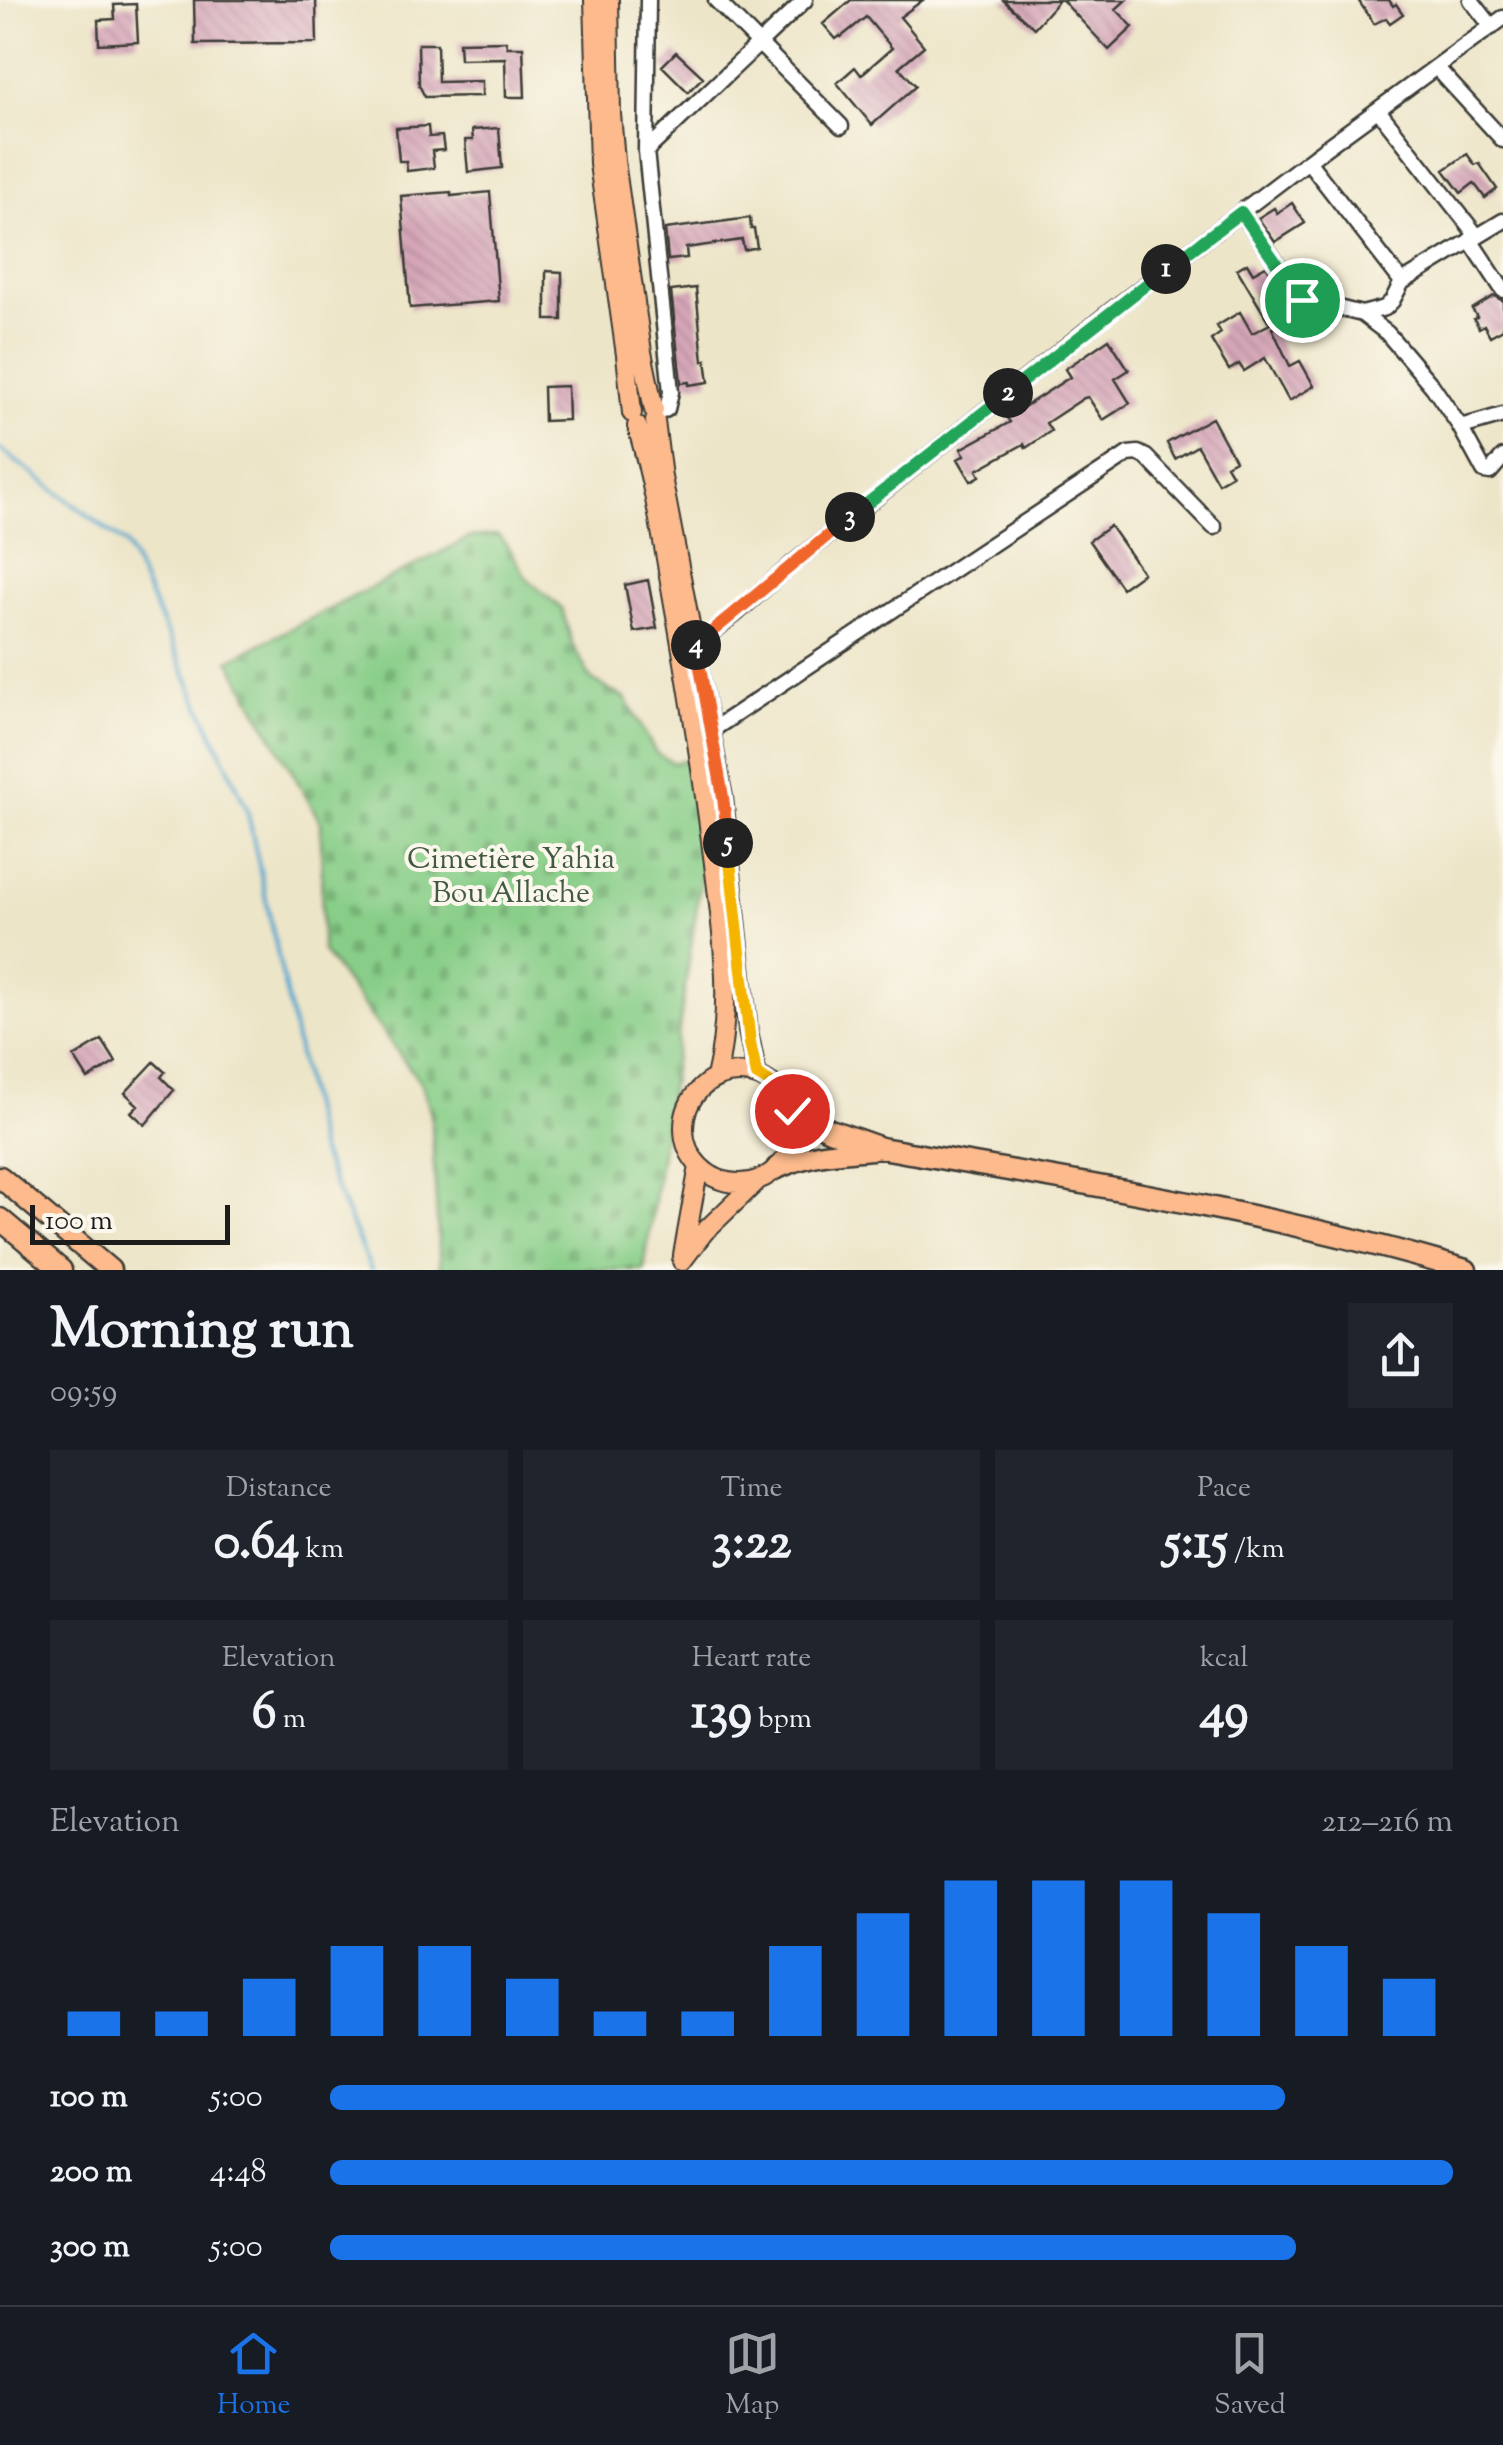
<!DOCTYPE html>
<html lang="en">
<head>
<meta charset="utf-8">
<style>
  :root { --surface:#171b24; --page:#20242c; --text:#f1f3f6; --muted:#9ea1a6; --line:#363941; --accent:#1a73e8 }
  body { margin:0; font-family:"Sorts Mill Goudy",serif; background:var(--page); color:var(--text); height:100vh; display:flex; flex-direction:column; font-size:38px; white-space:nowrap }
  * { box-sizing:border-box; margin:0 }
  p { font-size:32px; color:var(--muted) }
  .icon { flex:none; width:55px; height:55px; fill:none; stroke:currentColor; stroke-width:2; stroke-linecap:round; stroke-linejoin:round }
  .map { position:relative; height:1270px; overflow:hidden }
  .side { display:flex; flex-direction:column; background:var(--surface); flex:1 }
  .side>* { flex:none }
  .scale { position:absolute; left:30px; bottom:25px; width:200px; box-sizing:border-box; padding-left:10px; border:5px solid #1c1c1c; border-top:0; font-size:28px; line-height:35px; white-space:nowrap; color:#1c1c1c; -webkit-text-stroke:8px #fbf7ec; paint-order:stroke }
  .pin { position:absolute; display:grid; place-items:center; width:85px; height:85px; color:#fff; margin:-42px; border:5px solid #fff; border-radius:50%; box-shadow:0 2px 10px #0007 }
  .km { position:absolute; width:50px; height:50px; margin:-25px; border-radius:50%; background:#222; color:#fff; font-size:28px; line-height:50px; text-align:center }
  .round { display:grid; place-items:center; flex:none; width:105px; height:105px; border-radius:0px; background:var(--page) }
  .head { display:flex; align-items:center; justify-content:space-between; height:170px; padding:0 50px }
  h1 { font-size:55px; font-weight:800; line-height:75px }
  .stats { display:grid; grid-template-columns:repeat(3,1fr); gap:15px; height:170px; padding:10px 50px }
  .stats div { display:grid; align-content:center; border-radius:0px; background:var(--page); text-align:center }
  .stats b { font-size:50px; font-weight:800 }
  .stats small { font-size:28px; font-weight:400 }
  .stats p { font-size:28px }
  .chart { height:280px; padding:20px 50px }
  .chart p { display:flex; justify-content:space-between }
  .chart svg { width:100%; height:180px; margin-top:10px; stroke:var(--accent); stroke-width:6 }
  ul { padding:0 50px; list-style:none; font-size:32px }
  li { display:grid; grid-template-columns:160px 120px 1fr; align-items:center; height:75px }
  li i { height:25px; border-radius:12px; background:var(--accent) }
  .tab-bar { display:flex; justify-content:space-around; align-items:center; height:140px; border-top:2px solid var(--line); background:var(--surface); font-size:28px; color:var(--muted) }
  .tab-bar a { display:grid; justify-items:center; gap:5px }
  .tab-bar .active { color:var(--accent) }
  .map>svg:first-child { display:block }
  .cemetery { fill:url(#cemetery-stones); stroke:#527552; stroke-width:2.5 }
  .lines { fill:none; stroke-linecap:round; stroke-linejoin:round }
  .stream { stroke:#51a6cd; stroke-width:4 }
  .building { fill:url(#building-back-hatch) }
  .minor-casing { stroke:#3b3a36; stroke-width:19 }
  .major-casing { stroke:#3b3a36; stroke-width:22 }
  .highway-casing { stroke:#3b3a36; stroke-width:25 }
  .minor { stroke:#fff; stroke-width:14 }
  .major { stroke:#fcba8d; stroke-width:18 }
  .highway { stroke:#fcba8d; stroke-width:20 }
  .split-1-casing { stroke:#fff; stroke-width:20 }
  .split-2-casing { stroke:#fff; stroke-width:20 }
  .split-3-casing { stroke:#fff; stroke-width:20 }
  .split-4-casing { stroke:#fff; stroke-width:20 }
  .split-5-casing { stroke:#fff; stroke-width:20 }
  .split-6-casing { stroke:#fff; stroke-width:20 }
  .split-7-casing { stroke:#fff; stroke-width:20 }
  .split-1 { stroke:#22a559; stroke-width:12 }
  .split-2 { stroke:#22a559; stroke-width:12 }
  .split-3 { stroke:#22a559; stroke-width:12 }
  .split-4 { stroke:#f0652b; stroke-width:12 }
  .split-5 { stroke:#f0652b; stroke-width:12 }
  .split-6 { stroke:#f5b400; stroke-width:12 }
  .split-7 { stroke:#f5b400; stroke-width:12 }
  .labels { text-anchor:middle; stroke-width:8; stroke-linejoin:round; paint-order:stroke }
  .park-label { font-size:30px; fill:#425a42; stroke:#fbf7ec }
</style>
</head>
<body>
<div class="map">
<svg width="1503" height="1270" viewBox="0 0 1503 1270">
  <defs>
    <pattern id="cemetery-stones" width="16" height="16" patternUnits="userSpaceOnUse" patternTransform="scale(2.5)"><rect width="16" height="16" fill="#88ce88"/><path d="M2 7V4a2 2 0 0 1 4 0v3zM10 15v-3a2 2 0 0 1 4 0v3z" fill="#75b075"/></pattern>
    <pattern id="building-back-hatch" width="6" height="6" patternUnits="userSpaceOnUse" patternTransform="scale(2.5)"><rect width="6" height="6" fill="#d5a6b8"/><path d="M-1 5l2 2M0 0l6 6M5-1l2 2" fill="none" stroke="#b68e9e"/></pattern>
  </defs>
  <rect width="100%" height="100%" fill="#fbf7ec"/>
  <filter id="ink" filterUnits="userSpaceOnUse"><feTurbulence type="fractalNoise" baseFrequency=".01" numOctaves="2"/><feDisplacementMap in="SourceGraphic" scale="20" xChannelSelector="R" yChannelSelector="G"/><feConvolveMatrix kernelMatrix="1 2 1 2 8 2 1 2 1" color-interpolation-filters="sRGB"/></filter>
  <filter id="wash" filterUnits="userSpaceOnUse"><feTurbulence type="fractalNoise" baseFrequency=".0048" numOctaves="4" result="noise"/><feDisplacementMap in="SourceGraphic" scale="40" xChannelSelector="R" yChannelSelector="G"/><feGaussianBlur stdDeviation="2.25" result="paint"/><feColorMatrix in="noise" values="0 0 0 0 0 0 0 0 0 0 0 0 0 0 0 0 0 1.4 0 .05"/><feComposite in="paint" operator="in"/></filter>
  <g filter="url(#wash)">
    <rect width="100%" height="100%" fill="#ede5c8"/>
    <path class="cemetery" d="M498,535L511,551L527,579L562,609L573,646L592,680L626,699L656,753L673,763L692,758L703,863L644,1270H440L431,1114L422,1085L322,950L321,823L229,660L471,537Z"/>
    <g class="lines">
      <path class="stream" d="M0,449L126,544L247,809L319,1149L371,1270"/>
    </g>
    <g id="blocks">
      <path class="building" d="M194,0H316L317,43L195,44Z
        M851,0H923L900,17L924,46L899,67L916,86L872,125L837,83L855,67L861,75L892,48L866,17L841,37L840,36L836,39L823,24Z
        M1003,0H1059L1034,28Z
        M1062,0H1126L1116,9L1133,27L1109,50Z
        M1358,0H1389L1393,6L1396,4L1403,14L1390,23L1386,18L1374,24Z
        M136,4L138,42L99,44L98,20L115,19L114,5Z
        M506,41L507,47H523L525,97H506L505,58L460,59L459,42Z
        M418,44H437L438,82L482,81V96L425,97L419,85Z
        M676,52L703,77L688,92L662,66Z
        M428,126L429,137L442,136L444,150L432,151L434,168L407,171L406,161H399L396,128Z
        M499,128L502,168L468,172L465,140H473L472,130Z
        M1467,154L1475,165L1479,163L1497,189L1485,198L1474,183L1461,193L1444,170Z
        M451,192V196L490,192L499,301L410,308L401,196Z
        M1292,203L1305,223L1275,242L1258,218L1274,208L1277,213Z
        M750,218L751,229H754L757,247L744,250L742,240L686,248L687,258L668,260L665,229Z
        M1247,263L1253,273L1266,266L1293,305L1302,310L1272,328L1290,366L1300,361L1314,386L1289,401L1265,358L1244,371L1239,364L1229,370L1211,340L1221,333L1217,326L1240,312L1252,333L1270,324L1237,269Z
        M546,271L562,272V320H546Z
        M696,288L703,361L706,360L709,382L689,385V382L681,383L671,291Z
        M1494,296L1503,301V329L1490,336L1484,325L1479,328L1474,319L1477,317L1472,309Z
        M1109,339L1129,370L1115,379L1130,403L1103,420L1088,397L1084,398L1046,423L1051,431L1026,448L1024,444L977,470L980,476L971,481L958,459L965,455L961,449L1010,422L1007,418L1070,377L1065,369Z
        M567,386L568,420L544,421L543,387Z
        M1212,418L1235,460L1226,465L1232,475L1218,483L1197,446L1175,459L1167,443Z
        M1110,526L1143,573L1122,588L1089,541Z
        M648,580L657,628L634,632L625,585Z
        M102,1040L116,1062L88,1079L74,1057Z
        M154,1062L165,1072L161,1077L174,1090L145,1125L131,1112L138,1105L125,1093Z"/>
    </g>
  </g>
  <g filter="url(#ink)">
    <use href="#blocks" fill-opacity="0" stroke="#3b3a36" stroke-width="2.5"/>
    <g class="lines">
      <defs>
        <path id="minor" d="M648,0L646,151L671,392L667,409L656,414
          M716,0L841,126
          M1471,0L1492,27
          M1436,67L1503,140
          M1378,110L1477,236
          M646,151L805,0
          M1308,161L1402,282
          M1241,212L1302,299L1362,314L1385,308L1392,301L1402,282L1503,221
          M1470,240L1503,290
          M1362,314L1387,333L1433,387L1459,425L1465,426L1503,415
          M1459,425L1484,471L1490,472L1503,457
          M696,645L738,612L791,565L1112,310L1324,149L1503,18
          M712,730L1128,454L1138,453L1146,457L1214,527"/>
        <path id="major" d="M594,0L599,164L626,355L632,413
          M609,0L611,114L615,161L642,352L654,410
          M655,421L662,477L723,797L748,1031L757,1075
          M637,426C656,490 665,556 677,621C691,702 704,783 714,864C723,935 733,1006 716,1077
          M684 1128a55 55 0 1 1 110 0a55 55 0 1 1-110 0Z
          M683,1255L699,1166
          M682,1261L704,1232L757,1181"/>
        <path id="highway" d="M792,1111L830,1130L881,1148C1077,1182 1275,1213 1466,1270
          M777,1168C810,1153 836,1152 872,1149
          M0,1177L110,1270
          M0,1219L61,1270"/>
      </defs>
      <use href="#minor" class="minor-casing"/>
      <use href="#major" class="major-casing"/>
      <use href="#highway" class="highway-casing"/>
      <use href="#minor" class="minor"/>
      <use href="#major" class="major"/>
      <use href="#highway" class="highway"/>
    </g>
  </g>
  <g class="lines" filter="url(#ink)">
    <defs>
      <path id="split-1" d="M1166,269L1241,212L1302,300"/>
      <path id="split-2" d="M1008,393L1166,269"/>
      <path id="split-3" d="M850,517L1008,393"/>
      <path id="split-4" d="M696,645L850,517"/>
      <path id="split-5" d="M696,645L723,797L728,843"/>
      <path id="split-6" d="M728,843L750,1043"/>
      <path id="split-7" d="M750,1043L757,1075C774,1084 783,1093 792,1111"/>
    </defs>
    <use href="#split-1" class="split-1-casing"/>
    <use href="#split-2" class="split-2-casing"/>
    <use href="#split-3" class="split-3-casing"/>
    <use href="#split-4" class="split-4-casing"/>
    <use href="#split-5" class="split-5-casing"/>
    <use href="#split-6" class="split-6-casing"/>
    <use href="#split-7" class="split-7-casing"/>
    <use href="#split-1" class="split-1"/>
    <use href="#split-2" class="split-2"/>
    <use href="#split-3" class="split-3"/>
    <use href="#split-4" class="split-4"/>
    <use href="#split-5" class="split-5"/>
    <use href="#split-6" class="split-6"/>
    <use href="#split-7" class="split-7"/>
  </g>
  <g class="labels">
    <g class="park-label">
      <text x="511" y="868">Cimetière Yahia<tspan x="511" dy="34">Bou Allache</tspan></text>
    </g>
  </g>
</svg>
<div class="scale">100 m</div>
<div class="pin" style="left:1302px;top:300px;background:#1e9e55"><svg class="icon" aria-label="arrive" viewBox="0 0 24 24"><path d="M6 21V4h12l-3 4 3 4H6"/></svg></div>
<div class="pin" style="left:792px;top:1111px;background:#d93025"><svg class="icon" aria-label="check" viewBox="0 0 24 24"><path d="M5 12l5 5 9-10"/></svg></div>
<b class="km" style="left:1166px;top:269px">1</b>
<b class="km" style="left:1008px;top:393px">2</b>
<b class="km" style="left:850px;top:517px">3</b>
<b class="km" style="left:696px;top:645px">4</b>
<b class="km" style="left:728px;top:843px">5</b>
</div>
<section class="side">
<div class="head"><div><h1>Morning run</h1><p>09:59</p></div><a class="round"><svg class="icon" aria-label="share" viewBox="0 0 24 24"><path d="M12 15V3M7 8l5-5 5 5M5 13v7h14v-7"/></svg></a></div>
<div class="stats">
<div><p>Distance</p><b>0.64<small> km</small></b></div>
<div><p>Time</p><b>3:22</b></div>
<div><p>Pace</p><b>5:15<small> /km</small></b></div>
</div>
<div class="stats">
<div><p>Elevation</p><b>6<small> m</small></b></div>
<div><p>Heart rate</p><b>139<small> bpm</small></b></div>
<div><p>kcal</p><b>49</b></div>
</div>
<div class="chart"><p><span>Elevation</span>212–216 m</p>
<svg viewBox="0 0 160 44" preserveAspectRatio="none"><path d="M5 44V38M15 44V38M25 44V30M35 44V22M45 44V22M55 44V30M65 44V38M75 44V38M85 44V22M95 44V14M105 44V6M115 44V6M125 44V6M135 44V14M145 44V22M155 44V30"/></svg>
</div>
<ul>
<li><b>100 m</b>5:00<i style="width:85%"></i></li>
<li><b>200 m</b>4:48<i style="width:100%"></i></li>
<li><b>300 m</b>5:00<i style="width:86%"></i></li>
</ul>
</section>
<nav class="tab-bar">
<a class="active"><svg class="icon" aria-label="home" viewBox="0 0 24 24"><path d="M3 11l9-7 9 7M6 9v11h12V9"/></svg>Home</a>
<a><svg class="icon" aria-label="map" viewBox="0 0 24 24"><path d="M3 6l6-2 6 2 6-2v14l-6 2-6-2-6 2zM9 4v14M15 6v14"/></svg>Map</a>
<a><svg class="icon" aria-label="saved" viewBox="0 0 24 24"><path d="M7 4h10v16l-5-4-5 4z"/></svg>Saved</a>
</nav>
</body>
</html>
